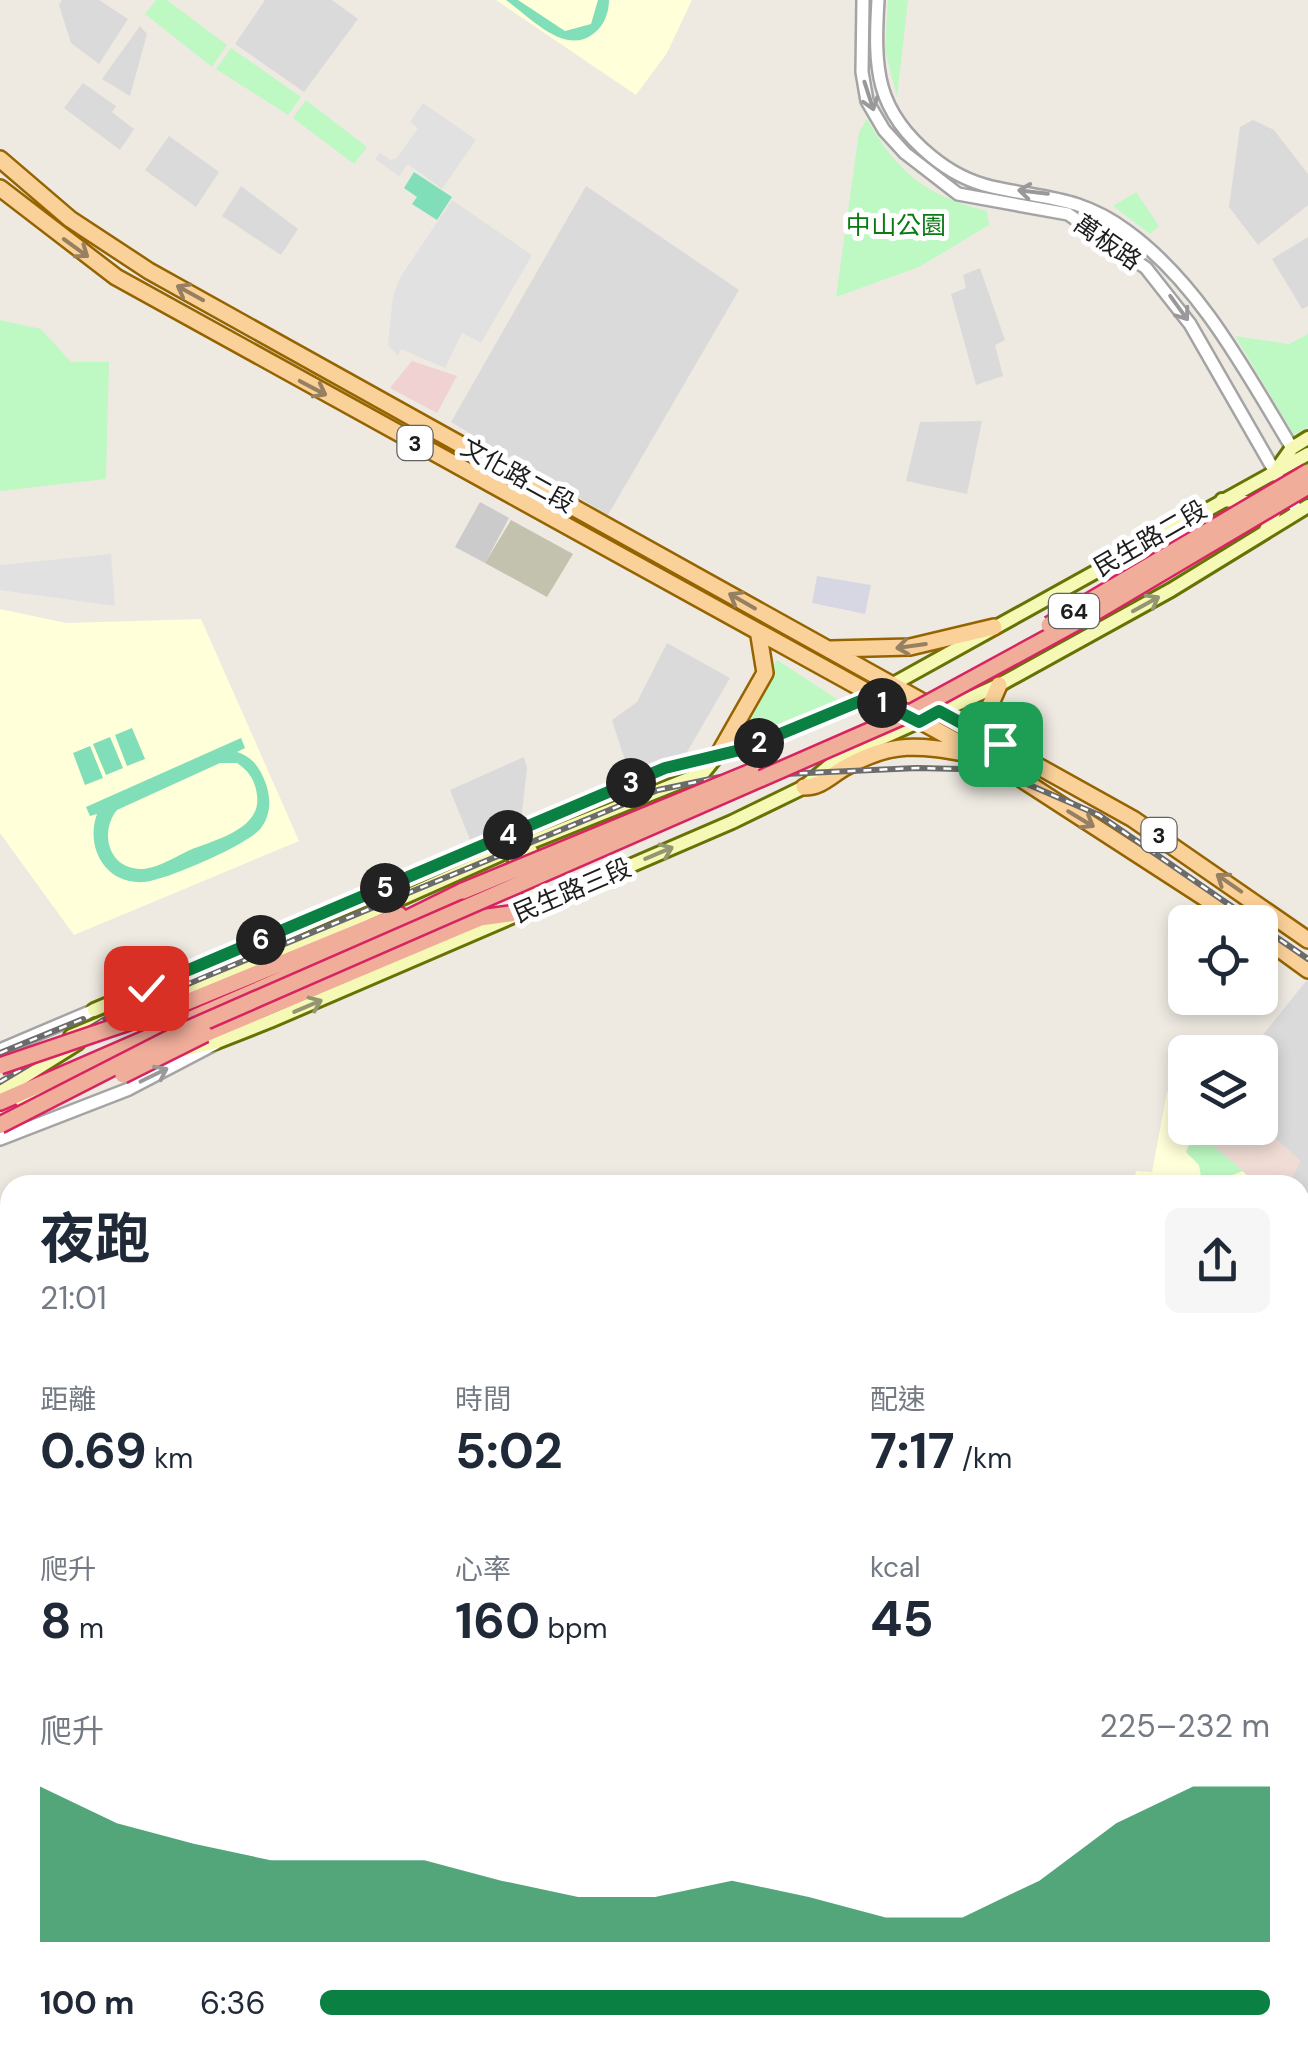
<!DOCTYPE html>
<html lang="zh-TW">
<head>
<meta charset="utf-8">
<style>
  :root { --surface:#fff; --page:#f6f6f7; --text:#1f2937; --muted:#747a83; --accent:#0b8043 }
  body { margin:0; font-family:"DM Sans","Noto Sans TC",sans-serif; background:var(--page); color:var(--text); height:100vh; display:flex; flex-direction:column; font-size:38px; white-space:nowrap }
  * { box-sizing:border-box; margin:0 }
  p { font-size:32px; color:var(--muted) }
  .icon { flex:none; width:55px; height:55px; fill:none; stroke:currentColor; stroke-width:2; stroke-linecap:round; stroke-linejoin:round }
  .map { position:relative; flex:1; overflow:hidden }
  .sheet { position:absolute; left:0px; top:1175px; width:1310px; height:885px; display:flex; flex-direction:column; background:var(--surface); border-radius:30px 30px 0 0; box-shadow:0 5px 15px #0003 }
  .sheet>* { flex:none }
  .buttons { position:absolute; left:1168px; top:905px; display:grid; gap:20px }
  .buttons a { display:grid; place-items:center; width:110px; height:110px; border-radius:15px; background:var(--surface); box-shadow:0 5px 15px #0003; font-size:50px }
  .pin { position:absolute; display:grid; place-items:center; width:85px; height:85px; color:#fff; margin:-42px; border-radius:20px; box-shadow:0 5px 15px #0006 }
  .km { position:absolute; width:50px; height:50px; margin:-25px; border-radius:50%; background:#222; color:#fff; font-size:28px; line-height:50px; text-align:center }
  .round { display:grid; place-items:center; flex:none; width:105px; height:105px; border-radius:15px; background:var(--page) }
  .summary { display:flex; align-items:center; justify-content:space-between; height:170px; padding:0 40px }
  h1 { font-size:55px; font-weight:700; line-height:75px }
  .metrics { display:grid; grid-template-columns:repeat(3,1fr); gap:15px; height:170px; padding:10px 40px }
  .metrics div { display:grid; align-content:center }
  .metrics b { font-size:50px; font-weight:700 }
  .metrics small { font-size:28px; font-weight:400 }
  .metrics p { font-size:28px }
  .chart { height:280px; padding:20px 40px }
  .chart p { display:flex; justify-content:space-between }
  .chart svg { width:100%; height:180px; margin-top:10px; fill:var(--accent); opacity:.7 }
  ul { padding:0 40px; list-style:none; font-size:32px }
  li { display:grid; grid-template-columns:160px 120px 1fr; align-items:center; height:75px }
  li i { height:25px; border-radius:12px; background:var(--accent) }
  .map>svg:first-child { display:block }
  .residential { fill:#dbdada }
  .commercial { fill:#efd2d1 }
  .education { fill:#ffffda }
  .religious { fill:#cbcbcb }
  .military { fill:#f0dcd5 }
  .construction { fill:#c2c2ae }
  .park { fill:#bef9c3 }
  .pitch { fill:#80deb9; fill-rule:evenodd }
  .parking { fill:#e1e1e1 }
  .plaza { fill:#d7d7e4 }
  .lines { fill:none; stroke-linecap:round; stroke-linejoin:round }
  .tertiary-casing { stroke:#a4a4a4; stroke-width:16 }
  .secondary-casing { stroke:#677205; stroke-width:18 }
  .primary-casing { stroke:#956400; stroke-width:20 }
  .trunk-casing { stroke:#d72461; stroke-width:20 }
  .tertiary { stroke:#fff; stroke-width:11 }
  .secondary { stroke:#f6f9b5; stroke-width:12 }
  .primary { stroke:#fbd19a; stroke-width:15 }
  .trunk { stroke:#f0ad9a; stroke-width:15 }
  .rail-casing { stroke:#6b6b6b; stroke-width:6 }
  .rail { stroke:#fff; stroke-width:2.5; stroke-dasharray:8; stroke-linecap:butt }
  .trunk-bridge-casing { stroke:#d72461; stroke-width:20; stroke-linecap:butt }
  .trunk-bridge { stroke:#f0ad9a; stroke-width:15 }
  .oneway { stroke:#999 }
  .oneway2 { stroke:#978062 }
  .oneway3 { stroke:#949671 }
  .route-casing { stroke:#fff; stroke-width:20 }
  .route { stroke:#0b8043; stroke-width:12 }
  .labels { text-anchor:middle; stroke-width:10; stroke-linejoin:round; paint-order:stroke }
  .shield { fill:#fff; stroke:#616161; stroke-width:2.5 }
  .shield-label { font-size:22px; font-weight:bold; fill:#1d1d1d }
  .park-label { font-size:25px; fill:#0b7a15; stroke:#fff }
  .street-label { font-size:25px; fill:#1d1d1d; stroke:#fff }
</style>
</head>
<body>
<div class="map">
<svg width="1308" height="2060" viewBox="0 0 1308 2060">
  <rect width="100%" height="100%" fill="#eeeae2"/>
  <path class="residential" d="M62,0H99L128,19L99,64L71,43L59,5Z
    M265,0H332L358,19L304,92L235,44Z
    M140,26L147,34L130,96L102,79Z
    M83,83L116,106L112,112L134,129L120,150L64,108Z
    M1253,120L1274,130L1308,174V205L1258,245L1229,207L1240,127Z
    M169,136L219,172L196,207L145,170Z
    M241,186L298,229L281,255L222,216Z
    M586,186L739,290L608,515L451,422Z
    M1308,237V306L1302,309L1272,259Z
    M980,268L1005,340L995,345L1003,376L976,385L951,294L966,288L963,275Z
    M982,421L967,494L906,481L920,422Z
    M667,643L730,678L687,752L630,776L612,720L637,702Z
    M524,757L527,768L521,821L471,842L450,790Z
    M1307,980L1308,981V1203L1300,1198V1185H1287L1289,1179L1260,1125V1052H1249Z"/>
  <path class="commercial" d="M412,361L457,376L437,413L390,388Z"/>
  <path class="education" d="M496,0H692L667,53L636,95Z
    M0,609L66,623L201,619L299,841L74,935L0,833Z
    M1167,1092L1185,1096V1128H1204L1199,1135L1259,1185H1125L1134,1182L1136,1171L1152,1172Z
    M1300,1198L1308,1203V1308L1300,1317Z
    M481,2050H621L602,2060H486Z
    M774,2050H892L888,2060H770Z"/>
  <path class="religious" d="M480,502L509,518L485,563L455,547Z"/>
  <path class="military" d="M1260,1125L1301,1161L1287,1185H1259L1199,1134L1204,1128Z"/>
  <path class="construction" d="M511,520L573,554L547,597L485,563Z"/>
  <path class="park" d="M156,0H167L227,45L212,67L145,14Z
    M888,0H908L897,97L885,50Z
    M231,48L301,97L288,115L216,69Z
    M306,100L367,147L354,164L293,118Z
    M867,119C897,172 926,196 987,211L989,225L919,267L836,297L859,132Z
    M1136,192L1159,226L1150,234L1113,206Z
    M0,320L41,329L71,362H109L106,479L0,491Z
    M1308,334V427L1294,435L1235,336L1289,344Z
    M777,660L843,703L720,752Z
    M1195,1131L1199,1134L1243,1171L1213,1182L1201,1176L1199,1165L1186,1152Z"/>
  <path class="pitch" d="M506,0H518L565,31L591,24L598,0H609C609,13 604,26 593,34C565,56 530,17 506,0Z
    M414,172L452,197L437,220L412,204L417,197L404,188Z
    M132,728L145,759L127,766L115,735Z
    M110,737L123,768L106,775L93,744Z
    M241,738L245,748L237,752C253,757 260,768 266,784C271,799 271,815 261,828C250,844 164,881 144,882C105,885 85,847 97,814L90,816L86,807ZM220,763H237C249,771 255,780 257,795C262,829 215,840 190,850C175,857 155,870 139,869C107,867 100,831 117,810Z
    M90,746L103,778L85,785L73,753Z"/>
  <path class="parking" d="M423,103L476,140L442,189L408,164L399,176L375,159L380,153L391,160L397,158L418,128L410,122Z
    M452,200L532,255L481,343L462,333L445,368L401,349L398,356L388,345L393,296L401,276Z
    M111,554L115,606L0,590V565Z"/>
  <path class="plaza" d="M817,576L871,585L865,614L812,603Z"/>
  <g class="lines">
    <defs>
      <path id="tertiary" d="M863,0L862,72L867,101L884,130L905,153L958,194L1068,214L1146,268L1190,324L1298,512
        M878,0C874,69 875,110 931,156C949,171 970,182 992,187C1045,199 1080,196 1127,231C1200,284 1246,372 1292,448
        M0,1050L94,1010
        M0,1139L129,1089L215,1044
        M1300,1447H1308
        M0,2014L10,2031
        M21,2050L27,2060
        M105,2060L124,2050"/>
      <path id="secondary" d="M1277,469L1292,448L1308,438
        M1222,500L1271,504L1274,513L1265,532
        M531,851L515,860V866L537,904
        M165,1004L501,854L703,773L720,752
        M94,1010L665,769L745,749L870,697L1308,454
        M71,1036L172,994
        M183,1050L217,1042L270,1021L732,822L804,787L840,757L999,685L1171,590L1308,506
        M0,1092L78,1043
        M21,1100L73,1081"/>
      <path id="primary" d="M0,159L70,219L149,271L1133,819L1308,940
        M0,188L116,277L998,764L1242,922
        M831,649L910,647L994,627
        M997,741L986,715L999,685
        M720,752L765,673L759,636
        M804,787C822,787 831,775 846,767C892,741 920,745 969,754
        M1260,935L1308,970"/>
      <path id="trunk" d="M390,927L463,891
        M182,1004L399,915
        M205,1034L480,918L510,914
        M0,1102L400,928"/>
    </defs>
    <use href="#tertiary" class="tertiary-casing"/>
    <use href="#secondary" class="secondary-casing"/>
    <use href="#primary" class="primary-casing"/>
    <use href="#trunk" class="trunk-casing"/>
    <use href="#tertiary" class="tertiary"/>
    <use href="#secondary" class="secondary"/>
    <use href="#primary" class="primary"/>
    <use href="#trunk" class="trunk"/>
    <defs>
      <path id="rail" d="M0,1053L83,1019
        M0,1082L112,1015L658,790L720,777L917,768L960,769L1013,778L1099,815L1308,959"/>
    </defs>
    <use href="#rail" class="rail-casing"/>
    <use href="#rail" class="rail"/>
    <defs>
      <path id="trunk-bridge" d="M1049,625L1308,472
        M463,891L751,772
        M0,1066L182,1004
        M123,1075L205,1034
        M0,1125L188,1029L906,715L1097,611L1308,486"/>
    </defs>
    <use href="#trunk-bridge" class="trunk-bridge-casing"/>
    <use href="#trunk-bridge" class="trunk-bridge"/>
  </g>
  <defs><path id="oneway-shaft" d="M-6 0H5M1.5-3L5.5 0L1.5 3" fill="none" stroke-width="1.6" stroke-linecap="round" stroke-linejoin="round" transform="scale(2.5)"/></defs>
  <g class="oneway">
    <use href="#oneway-shaft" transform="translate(869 96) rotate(72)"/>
    <use href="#oneway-shaft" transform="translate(1033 192) rotate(-173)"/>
    <use href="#oneway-shaft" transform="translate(1179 308) rotate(54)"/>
    <use href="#oneway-shaft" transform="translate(154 1075) rotate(-26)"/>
  </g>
  <g class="oneway2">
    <use href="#oneway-shaft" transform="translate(76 248) rotate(36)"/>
    <use href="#oneway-shaft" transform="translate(190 293) rotate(-151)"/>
    <use href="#oneway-shaft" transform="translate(313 388) rotate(28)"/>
    <use href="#oneway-shaft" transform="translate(742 601) rotate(-150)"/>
    <use href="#oneway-shaft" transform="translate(911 646) rotate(172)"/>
    <use href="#oneway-shaft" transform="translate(1081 819) rotate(31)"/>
    <use href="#oneway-shaft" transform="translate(1229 883) rotate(-145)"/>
  </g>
  <g class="oneway3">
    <use href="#oneway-shaft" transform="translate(1146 604) rotate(-29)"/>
    <use href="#oneway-shaft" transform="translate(659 853) rotate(-23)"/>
    <use href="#oneway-shaft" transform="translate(308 1006) rotate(-23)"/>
  </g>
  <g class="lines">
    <defs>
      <path id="route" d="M146,988L665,768L744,749L870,697L919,722L939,711L1000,744"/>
    </defs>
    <use href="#route" class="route-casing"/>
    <use href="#route" class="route"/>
  </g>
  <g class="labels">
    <g class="shield">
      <rect x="397.5" y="426" width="35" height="34" rx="8"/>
      <rect x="1049" y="594" width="50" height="34" rx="8"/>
      <rect x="1141.5" y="818" width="35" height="34" rx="8"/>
    </g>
    <g class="shield-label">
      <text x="415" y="451">3</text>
      <text x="1074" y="619">64</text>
      <text x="1159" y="843">3</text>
    </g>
    <g class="park-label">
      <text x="896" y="234">中山公園</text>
    </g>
    <g class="street-label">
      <text transform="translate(1108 242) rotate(35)" y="9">萬板路</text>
      <text transform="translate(518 475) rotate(29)" y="9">文化路二段</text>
      <text transform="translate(1150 538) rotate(-30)" y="9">民生路二段</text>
      <text transform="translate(572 890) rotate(-23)" y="9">民生路三段</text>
    </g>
  </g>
</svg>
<div class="buttons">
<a><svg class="icon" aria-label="locate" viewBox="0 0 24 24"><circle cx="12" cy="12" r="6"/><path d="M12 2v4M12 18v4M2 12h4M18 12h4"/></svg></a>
<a><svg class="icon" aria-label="layers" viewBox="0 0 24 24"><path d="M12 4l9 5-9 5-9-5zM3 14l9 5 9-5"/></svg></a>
</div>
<div class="pin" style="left:1000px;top:744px;background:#1e9e55"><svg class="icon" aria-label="arrive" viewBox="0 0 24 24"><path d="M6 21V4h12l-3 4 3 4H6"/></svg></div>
<div class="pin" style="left:146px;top:988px;background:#d93025"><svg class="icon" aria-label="check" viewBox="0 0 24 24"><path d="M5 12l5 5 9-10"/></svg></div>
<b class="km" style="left:882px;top:703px">1</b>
<b class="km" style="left:759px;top:743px">2</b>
<b class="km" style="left:631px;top:783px">3</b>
<b class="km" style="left:508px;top:835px">4</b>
<b class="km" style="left:385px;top:888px">5</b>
<b class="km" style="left:261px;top:940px">6</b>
<section class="sheet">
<div class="summary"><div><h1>夜跑</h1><p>21:01</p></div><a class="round"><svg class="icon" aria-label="share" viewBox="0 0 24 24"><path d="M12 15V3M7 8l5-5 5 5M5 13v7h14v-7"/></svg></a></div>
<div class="metrics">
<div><p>距離</p><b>0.69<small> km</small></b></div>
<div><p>時間</p><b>5:02</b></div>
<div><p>配速</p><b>7:17<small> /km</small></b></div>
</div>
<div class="metrics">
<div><p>爬升</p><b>8<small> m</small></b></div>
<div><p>心率</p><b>160<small> bpm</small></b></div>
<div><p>kcal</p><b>45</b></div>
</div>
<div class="chart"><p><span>爬升</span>225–232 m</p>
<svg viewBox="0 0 160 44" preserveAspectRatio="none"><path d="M0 44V6L10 15L20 20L30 24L40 24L50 24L60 29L70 33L80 33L90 29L100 33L110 38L120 38L130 29L140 15L150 6L160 6V44z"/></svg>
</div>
<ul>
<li><b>100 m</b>6:36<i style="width:100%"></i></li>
</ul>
</section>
</div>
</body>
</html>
